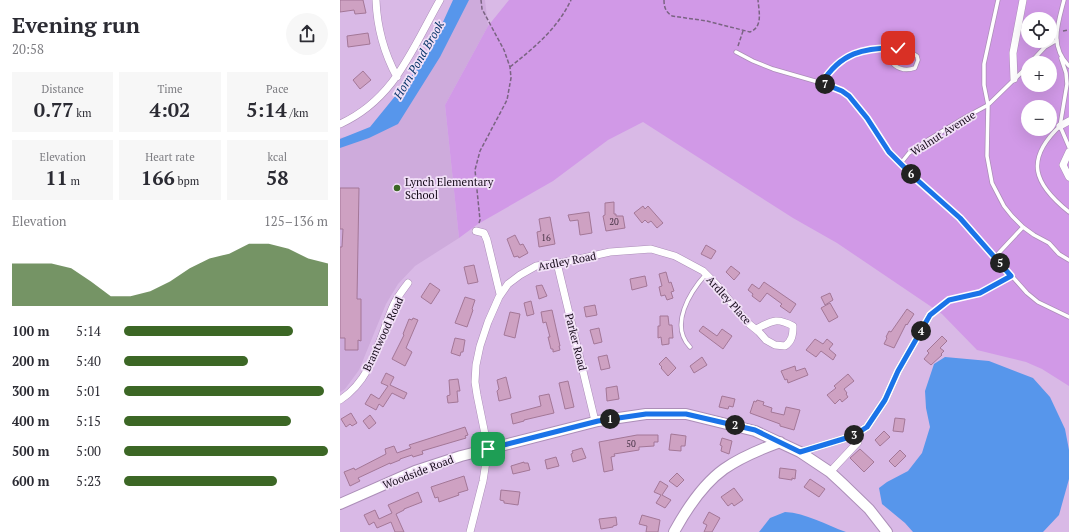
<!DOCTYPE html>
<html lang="en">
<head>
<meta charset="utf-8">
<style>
  :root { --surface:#fff; --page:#f7f7f7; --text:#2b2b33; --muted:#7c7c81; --accent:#3c6725 }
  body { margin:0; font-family:"PT Serif",serif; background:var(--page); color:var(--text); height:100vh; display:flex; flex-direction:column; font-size:15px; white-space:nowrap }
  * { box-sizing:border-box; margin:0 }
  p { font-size:13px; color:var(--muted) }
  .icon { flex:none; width:22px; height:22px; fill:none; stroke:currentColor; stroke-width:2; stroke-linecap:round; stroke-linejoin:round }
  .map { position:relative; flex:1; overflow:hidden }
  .details { display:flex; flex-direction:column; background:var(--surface); width:340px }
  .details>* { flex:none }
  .controls { position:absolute; left:681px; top:12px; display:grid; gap:8px }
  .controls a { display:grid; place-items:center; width:36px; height:36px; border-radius:50%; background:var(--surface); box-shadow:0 4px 16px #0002; font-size:20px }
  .pin { position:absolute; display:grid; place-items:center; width:34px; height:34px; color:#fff; margin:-17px; border-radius:8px; box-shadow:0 2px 6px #0006 }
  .km { position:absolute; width:20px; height:20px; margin:-10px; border-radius:50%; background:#222; color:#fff; font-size:11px; line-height:20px; text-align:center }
  .round { display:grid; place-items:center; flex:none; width:42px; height:42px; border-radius:21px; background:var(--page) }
  .summary { display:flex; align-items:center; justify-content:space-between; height:68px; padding:0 12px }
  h1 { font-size:22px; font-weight:600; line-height:30px }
  .figures { display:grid; grid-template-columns:repeat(3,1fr); gap:6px; height:68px; padding:4px 12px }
  .figures div { display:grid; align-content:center; border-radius:0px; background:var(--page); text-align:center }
  .figures b { font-size:20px; font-weight:600 }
  .figures small { font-size:11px; font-weight:400 }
  .figures p { font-size:11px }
  .chart { height:112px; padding:8px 12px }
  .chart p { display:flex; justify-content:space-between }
  .chart svg { width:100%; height:72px; margin-top:4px; fill:var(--accent); opacity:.7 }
  ul { padding:0 12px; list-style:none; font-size:13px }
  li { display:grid; grid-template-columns:64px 48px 1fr; align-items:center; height:30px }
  li i { height:10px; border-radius:5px; background:var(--accent) }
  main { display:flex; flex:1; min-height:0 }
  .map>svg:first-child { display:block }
  .built { fill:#ceabdc }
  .green { fill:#d199e7; fill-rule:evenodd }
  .water { fill:#5796eb }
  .building { fill:#cea1c2; stroke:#a37797 }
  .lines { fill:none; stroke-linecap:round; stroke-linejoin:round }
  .lane-casing { stroke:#ac8eb8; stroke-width:5 }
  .street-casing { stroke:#ac8eb8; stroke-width:8 }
  .secondary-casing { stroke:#ac8eb8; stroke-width:12 }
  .path { stroke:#7a6482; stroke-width:1.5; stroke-dasharray:4 2; stroke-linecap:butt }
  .lane { stroke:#fff; stroke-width:3.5 }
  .street { stroke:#fff; stroke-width:7 }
  .secondary { stroke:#fff; stroke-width:10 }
  .route-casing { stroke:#fff; stroke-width:8 }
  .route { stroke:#1a73e8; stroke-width:5 }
  .poi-dot { fill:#3c6725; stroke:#f1e0f7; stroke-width:1.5 }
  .labels { text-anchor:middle; stroke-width:3.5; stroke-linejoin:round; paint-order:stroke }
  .number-label { font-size:9px; fill:#433043 }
  .street-label { font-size:11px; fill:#150a19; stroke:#f1e0f7 }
  .poi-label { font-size:11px; fill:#150a19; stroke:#f1e0f7; text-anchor:start }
  .water-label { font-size:12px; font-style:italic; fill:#083469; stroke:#f1e0f7 }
</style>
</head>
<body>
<main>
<section class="details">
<div class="summary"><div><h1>Evening run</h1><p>20:58</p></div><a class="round"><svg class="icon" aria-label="share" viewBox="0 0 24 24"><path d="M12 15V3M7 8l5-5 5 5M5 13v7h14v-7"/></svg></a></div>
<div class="figures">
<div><p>Distance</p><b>0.77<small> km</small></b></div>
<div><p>Time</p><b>4:02</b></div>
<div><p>Pace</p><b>5:14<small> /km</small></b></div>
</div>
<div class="figures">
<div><p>Elevation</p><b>11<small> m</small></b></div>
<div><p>Heart rate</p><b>166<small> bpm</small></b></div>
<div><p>kcal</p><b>58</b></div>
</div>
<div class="chart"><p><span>Elevation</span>125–136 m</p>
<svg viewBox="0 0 160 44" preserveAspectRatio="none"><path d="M0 44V18L10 18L20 18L30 21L40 29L50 38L60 38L70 35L80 29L90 21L100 15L110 12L120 6L130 6L140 9L150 15L160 18V44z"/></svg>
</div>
<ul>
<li><b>100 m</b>5:14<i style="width:83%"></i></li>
<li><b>200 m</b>5:40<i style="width:61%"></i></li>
<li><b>300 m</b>5:01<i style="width:98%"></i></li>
<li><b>400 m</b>5:15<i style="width:82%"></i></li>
<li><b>500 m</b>5:00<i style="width:100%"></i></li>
<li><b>600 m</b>5:23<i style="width:75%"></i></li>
</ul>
</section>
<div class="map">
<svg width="729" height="532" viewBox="0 0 729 532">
  <rect width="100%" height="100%" fill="#d9b9e6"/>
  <path class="built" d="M119,0H145L148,26L105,105L119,238L75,266L58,284L46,304L19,370L5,389L0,392V138L32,131L76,84Z"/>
  <path class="green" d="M169,0H729V386L702,369L686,362L637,350L602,314L497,243L453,218L303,122L268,140L213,181L138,224L119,238L105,105L148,26ZM688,19H710V41H688ZM688,63H710V85H688ZM688,107H710V129H688Z"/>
  <path class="water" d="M113,0H129L100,57L58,124L29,138L0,148V139L30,127L87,57Z
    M605,357L649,361L693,378L710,397L725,429L729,450V479L719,515L703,532H573L565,523L542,504L539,488L547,482L568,471L582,453L590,427L586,408L585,391L594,364Z
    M445,512C466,513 486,525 506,532H419L430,518Z"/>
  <path class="building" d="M0,0H23L26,13L15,14L14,10L0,12Z
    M28,33L30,44L8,47L7,36Z
    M23,71L31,80L20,89L13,80Z
    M0,188H19L17,299H21V341L18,340V350H5V338H0V247H2L3,229H0Z
    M274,202V214H276V216H283L285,228L266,231L263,216L265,215V203Z
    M303,206L305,209L308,206L323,223L317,228L311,221L308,223L305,220L302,223L294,213Z
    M249,212L252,233L240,235L238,220L230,221L228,215Z
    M210,217L215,244L199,247L197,232L201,231L199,219Z
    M175,235L180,245L183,244L188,253L179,258L178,256L174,257L167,239Z
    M366,245L376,251L371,259L361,254Z
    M134,265L138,282L128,284L124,267Z
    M391,266L400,273L394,280L386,272Z
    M326,272L329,283L331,282L334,291L331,292L333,298L327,300L325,295L321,296L319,287L322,286L319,274Z
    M305,276L307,286L292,290L290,279Z
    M424,282L456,304L450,313L440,306L442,304L427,293L420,302L412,296L413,294L408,290L412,284L419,289Z
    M90,283L100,290L91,304L81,297Z
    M202,285L207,296L199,299L196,286Z
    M490,293L493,300L485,305L481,297Z
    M125,297L135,300L132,309L133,310L127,327L115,323Z
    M191,301L194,314L187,316L184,303Z
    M490,303L498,317L489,322L481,308Z
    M255,305L257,315L246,317L244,307Z
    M567,309L574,314L567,325L566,324L554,348L544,344L547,338L546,337L549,331L551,332Z
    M212,310L220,346H219L220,350L213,352V349H211L208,337H210L206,322L203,323L201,312Z
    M170,312L180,314L175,338L164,335Z
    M320,316H328L329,325H332L333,338H329V344L322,345L321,337L318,338V326H320Z
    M73,318L78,320L66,348L72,352L65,366L52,359L64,335L63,334L69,319L72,320Z
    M363,326L377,336L382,329L392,336L383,349L359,331Z
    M259,328L262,342L254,344L250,330Z
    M602,336L607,341L600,348L604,351L601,354L602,355L591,365L584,359L589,353L587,351Z
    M115,338L125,340L123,352H121L120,356L111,353Z
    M475,339L483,344L487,339L493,344L489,349L496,355L493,360L481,351L476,357L466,350Z
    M267,355L270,368L261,370L258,357Z
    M326,357L336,368L328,376L321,368L322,367L319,364Z
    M362,357L367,365L354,373L350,366Z
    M455,366L456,371L465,368L468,375L448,383L447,379L445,380L441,371Z
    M46,373L54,377L50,385L67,393L64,399L52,393L43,407L39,404L36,410L25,404L31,394L39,399L48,386L41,383Z
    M508,374L514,381L504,389L507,393L506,394L508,397L502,402L500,399L495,404L487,395L496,388L494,386Z
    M166,377L171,398L159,401L157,391L159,389L157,380Z
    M118,379L120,391H117L118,402L108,403L107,396L110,395L109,380Z
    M228,381L234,407L225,409L219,383Z
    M277,386L279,399L267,401L266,388Z
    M209,394L214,413L184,420V421L173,424L171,414L201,406L199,396Z
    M382,396L395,399L393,407L389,406L388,409L379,407Z
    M417,400L424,402L423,405L432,408L431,412L444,415L446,407L460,410L454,430L440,426V424L410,413L414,401L416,402Z
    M11,413L17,423L12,426L10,424L6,427L1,419Z
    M30,415L36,423L29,429L23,421Z
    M555,418L565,419L563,432L553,431Z
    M125,427L128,435L125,436L126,438L82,451L83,454L73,457L72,455L60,459V460L50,464V463L18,478L20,481L10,486L4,472L14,468L15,470L46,454L45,449L54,446L57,453L71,448L69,445Z
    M544,431L550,437L540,446L535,440Z
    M331,434L346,436L345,446H341V451L329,450Z
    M297,435H318V442H314V446L299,447V450L274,454L275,456L271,457L273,470L264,472L259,442Z
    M382,438L392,441L389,454L381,451L382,446L380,445Z
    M242,448L246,458L233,462L231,454L233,453L232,451Z
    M520,449L534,462L524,472L510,458Z
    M560,450L566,456L555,467L549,461Z
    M216,457L219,466L207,469L205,460Z
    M184,462V463H188L190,470L173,474L171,466Z
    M440,468L456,470L455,479L452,478V480L439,478Z
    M337,473L344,480L337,487L329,481Z
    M124,476L128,490L118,493L119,495L99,502L98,497L95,498L91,487Z
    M470,479L485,489L479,497L464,487Z
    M320,481L328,486L322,495L331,500L325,508L316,503L321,495L314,492Z
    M394,488L403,500L394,506L392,503L388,506L381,497Z
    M161,490L180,492L178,505L164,503V501L160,500Z
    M78,492L82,502L64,509V510L56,514L64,532H55L51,522L37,528L34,522L29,525L24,515L35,510L39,519L52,513L48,505Z
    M369,512L380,518L372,532H364L367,525L363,523Z
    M302,515L320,520L318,532H306L307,526L299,524Z
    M276,517L277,525L273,526V527L261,529L259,519Z"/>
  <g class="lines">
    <defs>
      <path id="lane" d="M658,0L644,64V85L648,105L647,156L652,183L664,206L672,216L683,227L694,235L709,243L719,254L729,260
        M724,0C718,24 709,46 729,66
        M396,52L413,61L433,69L492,86L509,96L527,118L549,152L575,177L620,218L687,293L698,302L729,317
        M721,58L726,73L727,84L720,126L729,147
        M690,63L705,47L717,40
        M482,83C486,76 490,69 497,63C516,49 557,40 577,56L578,60L575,68C559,74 548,62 543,48
        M720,126C684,160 694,184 729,212
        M561,163L569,153L588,140L624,118L648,105L688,66
        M655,257L683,227
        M350,347C329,325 350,292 366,274"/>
      <path id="street" d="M36,0C37,27 44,53 57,77
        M674,79L673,53L683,0
        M0,124C55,99 72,49 100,0
        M720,126L729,121
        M729,152L723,165L729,177
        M136,231L144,233L147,240L160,294
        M217,263L255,421
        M0,400C34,378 39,337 54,304C58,296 63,290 68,283
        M460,452L513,436L517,433
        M490,472L518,442L517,433L527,427L545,400L558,371L590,315
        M130,532L143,481L148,449L137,395L135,382L136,365L140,346L148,322L159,297L168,284L180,275L196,266L225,262L270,252L311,249L335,256L363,271L376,284L408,323L419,332L426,340L435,345L445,346C452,341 453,335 453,326C436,317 432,321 416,329"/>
      <path id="secondary" d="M0,504L75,471L121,456L258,421L306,414H346L415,431L460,452L490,472L503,484L529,509L547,532
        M334,532C346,510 363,484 384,469C401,457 421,449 440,442"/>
    </defs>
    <use href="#lane" class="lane-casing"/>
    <use href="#street" class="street-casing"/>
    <use href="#secondary" class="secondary-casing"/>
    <path class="path" d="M324,0C324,8 326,12 332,16L367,21L410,32C423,27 419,12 418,0
      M723,31L729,30
      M398,46L403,31
      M170,67C195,47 217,29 231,0
      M139,223L140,220L135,170L140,151L167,100L171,78L170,67L164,50L142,9L141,0
      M596,310L609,300L640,293L666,278"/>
    <use href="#lane" class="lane"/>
    <use href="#street" class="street"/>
    <use href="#secondary" class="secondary"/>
  </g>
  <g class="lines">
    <defs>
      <path id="route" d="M148,449L258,421L306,414H346L415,430L460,452L513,436L527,427L545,400L558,371L590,315L609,300L640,293L671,276L620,218L575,178L549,152L527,118L509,96L502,91L482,83C500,53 524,47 558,48"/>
    </defs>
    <use href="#route" class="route-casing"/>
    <use href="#route" class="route"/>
  </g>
  <circle class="poi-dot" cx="57" cy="188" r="4"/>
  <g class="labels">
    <g class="number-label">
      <text x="274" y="225">20</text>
      <text x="206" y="241">16</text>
      <text x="291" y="447">50</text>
    </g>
    <g class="street-label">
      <text transform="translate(603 133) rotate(-32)" y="4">Walnut Avenue</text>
      <text transform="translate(227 261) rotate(-11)" y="4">Ardley Road</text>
      <text transform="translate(389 300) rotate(48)" y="4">Ardley Place</text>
      <text transform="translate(43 334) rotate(-65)" y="4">Brantwood Road</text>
      <text transform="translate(236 342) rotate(76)" y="4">Parker Road</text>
      <text transform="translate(78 472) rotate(-21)" y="4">Woodside Road</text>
    </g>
    <g class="poi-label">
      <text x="65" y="186">Lynch Elementary<tspan x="65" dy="13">School</tspan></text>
    </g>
    <g class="water-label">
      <text transform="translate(79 60) rotate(-60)" y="4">Horn Pond Brook</text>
    </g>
  </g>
</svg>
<div class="controls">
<a><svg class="icon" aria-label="locate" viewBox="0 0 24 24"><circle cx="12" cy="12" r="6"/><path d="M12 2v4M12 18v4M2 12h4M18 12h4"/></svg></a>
<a>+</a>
<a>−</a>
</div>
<div class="pin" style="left:148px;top:449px;background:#1e9e55"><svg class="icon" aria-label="arrive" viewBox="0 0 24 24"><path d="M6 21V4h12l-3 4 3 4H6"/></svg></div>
<div class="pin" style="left:558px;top:48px;background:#d93025"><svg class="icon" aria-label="check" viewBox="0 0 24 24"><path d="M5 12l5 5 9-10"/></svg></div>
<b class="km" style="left:270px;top:419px">1</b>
<b class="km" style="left:395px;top:425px">2</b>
<b class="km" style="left:514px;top:435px">3</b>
<b class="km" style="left:581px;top:331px">4</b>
<b class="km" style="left:660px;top:263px">5</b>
<b class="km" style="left:571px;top:174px">6</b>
<b class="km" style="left:485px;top:84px">7</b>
</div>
</main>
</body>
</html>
